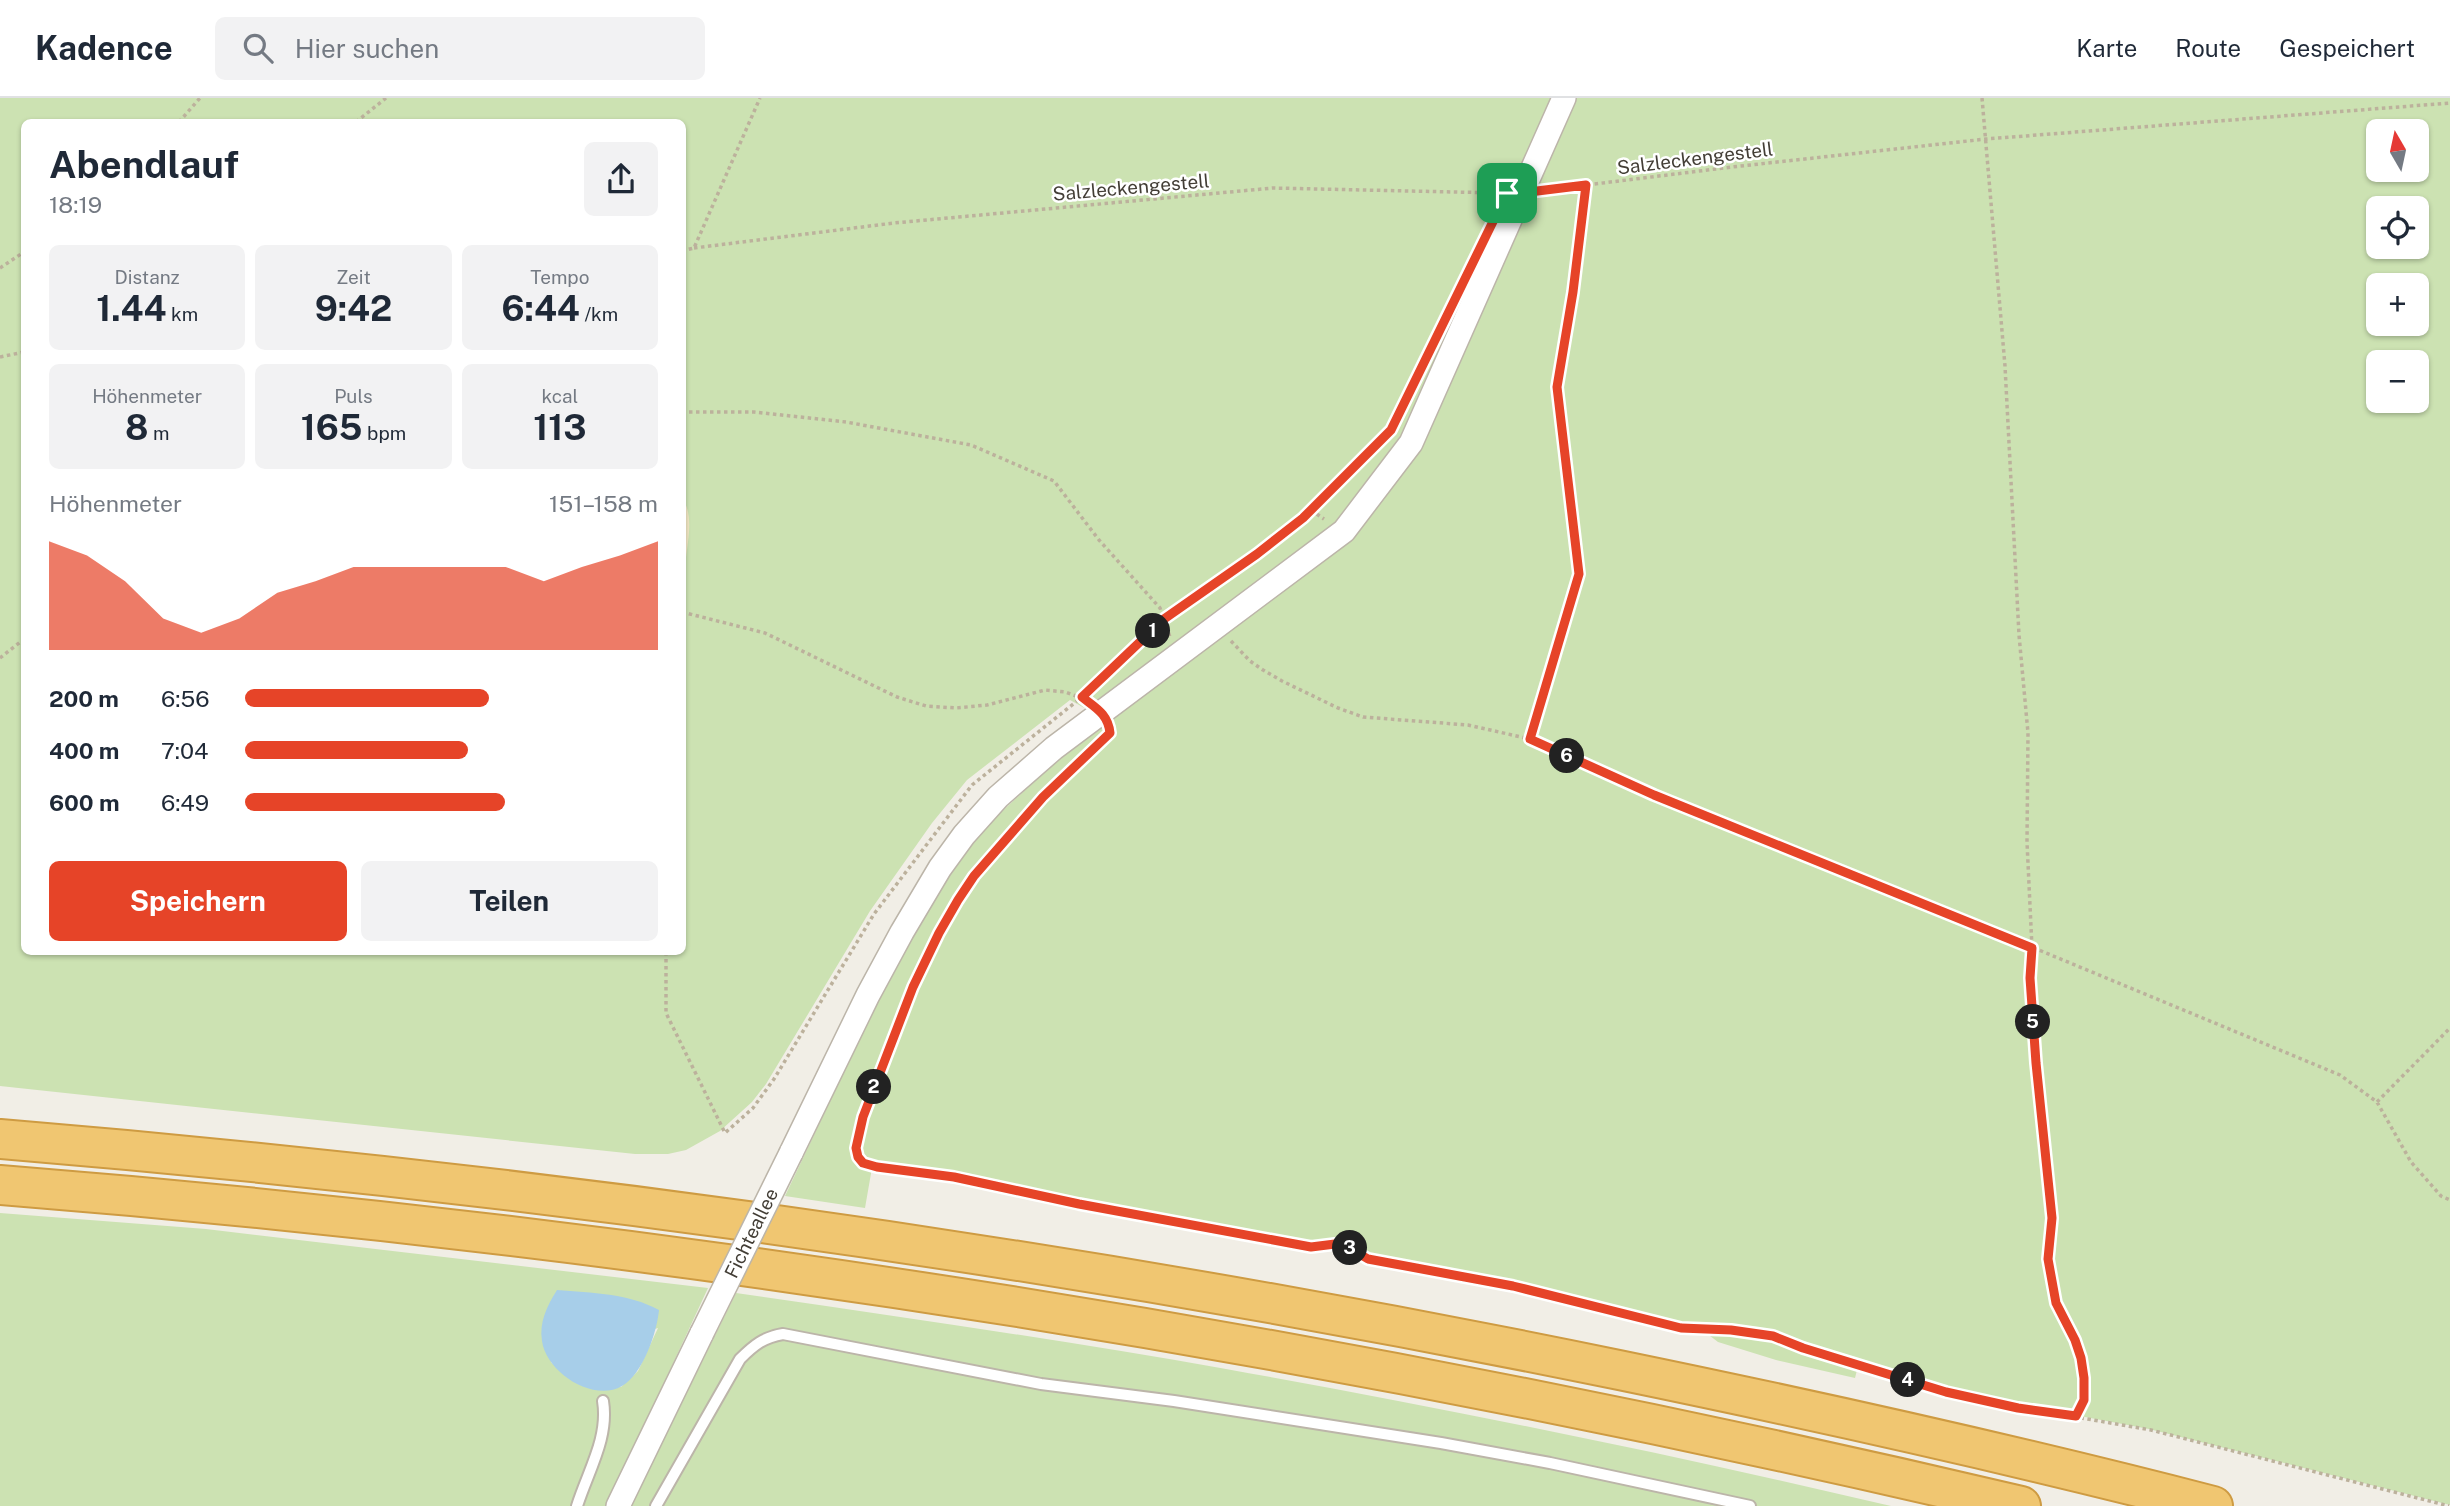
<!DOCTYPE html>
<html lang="de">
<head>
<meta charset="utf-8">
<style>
  :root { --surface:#fff; --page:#f2f2f3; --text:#1f2937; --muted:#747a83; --line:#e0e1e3; --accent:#e64428 }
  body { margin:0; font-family:"Public Sans",sans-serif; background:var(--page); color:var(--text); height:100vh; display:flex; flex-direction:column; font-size:26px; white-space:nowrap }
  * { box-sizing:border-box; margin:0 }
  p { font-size:23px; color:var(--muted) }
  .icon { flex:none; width:38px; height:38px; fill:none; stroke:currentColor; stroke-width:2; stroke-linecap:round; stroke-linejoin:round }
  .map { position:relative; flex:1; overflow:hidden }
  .side { position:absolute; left:21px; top:21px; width:665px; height:836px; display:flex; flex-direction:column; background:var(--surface); border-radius:10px; box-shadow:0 2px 5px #0004 }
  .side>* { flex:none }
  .needle { width:46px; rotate:351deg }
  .tools { position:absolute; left:2366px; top:21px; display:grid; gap:14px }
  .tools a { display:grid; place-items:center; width:63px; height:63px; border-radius:10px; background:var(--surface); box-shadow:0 2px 5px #0004; font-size:35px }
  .pin { position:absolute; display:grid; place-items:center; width:60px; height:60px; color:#fff; margin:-30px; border-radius:14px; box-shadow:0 4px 10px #0006 }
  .km { position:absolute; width:35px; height:35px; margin:-18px; border-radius:50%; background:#222; color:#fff; font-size:19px; line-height:35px; text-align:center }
  .round { display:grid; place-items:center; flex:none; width:74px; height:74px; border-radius:10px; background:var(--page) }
  .head { display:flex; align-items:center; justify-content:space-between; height:119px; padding:0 28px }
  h1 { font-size:38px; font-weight:700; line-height:52px }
  .stats { display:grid; grid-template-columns:repeat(3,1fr); gap:10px; height:119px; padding:7px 28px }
  .stats div { display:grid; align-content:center; border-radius:10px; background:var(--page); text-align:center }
  .stats b { font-size:35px; font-weight:700 }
  .stats small { font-size:19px; font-weight:400 }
  .stats p { font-size:19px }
  .chart { height:196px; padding:14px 28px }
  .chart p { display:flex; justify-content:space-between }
  .chart svg { width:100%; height:126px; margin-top:7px; fill:var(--accent); opacity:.7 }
  .primary-button { display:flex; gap:14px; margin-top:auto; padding:14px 28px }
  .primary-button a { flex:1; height:80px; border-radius:10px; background:var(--accent); color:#fff; font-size:28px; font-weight:700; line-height:80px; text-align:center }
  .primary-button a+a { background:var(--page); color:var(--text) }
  ul { padding:0 28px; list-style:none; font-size:23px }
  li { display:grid; grid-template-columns:112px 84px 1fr; align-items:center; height:52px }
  li i { height:18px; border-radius:9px; background:var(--accent) }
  header { display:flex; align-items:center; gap:42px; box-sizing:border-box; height:98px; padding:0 35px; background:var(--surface); border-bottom:2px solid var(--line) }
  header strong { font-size:33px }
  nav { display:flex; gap:38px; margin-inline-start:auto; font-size:24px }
  .search { width:490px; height:63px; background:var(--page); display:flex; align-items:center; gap:18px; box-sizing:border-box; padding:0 24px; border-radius:10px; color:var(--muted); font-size:26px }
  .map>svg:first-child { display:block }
  .green { fill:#cce2b2; fill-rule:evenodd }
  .sand { fill:#f3e9c4 }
  .water { fill:#a7cee9 }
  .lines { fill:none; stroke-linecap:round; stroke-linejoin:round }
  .service-casing { stroke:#bcb5a9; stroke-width:14 }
  .minor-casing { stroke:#bcb5a9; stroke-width:26 }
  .motorway-casing { stroke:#ce9b42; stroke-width:42 }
  .path { stroke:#bcb19c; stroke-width:3.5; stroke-dasharray:3.5 3.5; stroke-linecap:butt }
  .service { stroke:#fff; stroke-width:10 }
  .minor { stroke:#fff; stroke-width:23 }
  .motorway { stroke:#f0c671; stroke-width:38 }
  .minor-bridge-casing { stroke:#bcb5a9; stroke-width:26; stroke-linecap:butt }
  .minor-bridge { stroke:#fff; stroke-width:23 }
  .route-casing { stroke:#fff; stroke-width:14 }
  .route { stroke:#e64428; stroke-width:9 }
  .labels { text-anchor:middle; stroke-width:5; stroke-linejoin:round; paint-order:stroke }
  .street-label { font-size:19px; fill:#433e36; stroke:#fff }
</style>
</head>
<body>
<header>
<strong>Kadence</strong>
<div class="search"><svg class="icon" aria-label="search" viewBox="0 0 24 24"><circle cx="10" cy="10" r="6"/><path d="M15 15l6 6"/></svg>Hier suchen</div>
<nav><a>Karte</a><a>Route</a><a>Gespeichert</a></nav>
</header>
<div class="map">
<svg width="2450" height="1408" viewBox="0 0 2450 1408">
  <rect width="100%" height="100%" fill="#f1eee6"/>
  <path class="green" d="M0,0H2450V1407L2149,1331L1974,1298L1859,1264L1855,1280L1776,1262L1718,1244L1701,1231L1682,1229L1510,1186L1368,1160L1347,1147L1337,1145L1310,1148L1084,1104L949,1075L873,1064L865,1110L785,1098L889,879L944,784L977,740L998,717L1099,624L1090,613L1070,602L967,682L932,725L870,813L766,986L752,1004L720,1033L686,1052L668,1056H635L0,988ZM24,24H682V854H24ZM2378,33H2417V72H2378ZM2378,110H2417V149H2378ZM2378,187H2417V226H2378ZM2378,264H2417V303H2378Z
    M0,1115L206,1131L708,1190L607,1408H0ZM658,1230L638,1273L621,1289C586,1290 577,1291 551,1264Z
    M736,1195C900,1219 1064,1242 1226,1271C1449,1311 1671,1356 1891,1408H631Z"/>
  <path class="sand" d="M682,399C697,423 684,451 685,478L682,477Z"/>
  <path class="water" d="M557,1192C592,1195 628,1195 659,1212C657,1234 643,1276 622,1288C593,1305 546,1274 542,1243C539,1224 547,1208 557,1192Z"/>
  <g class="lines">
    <defs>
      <path id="service" d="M577,1408C588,1373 609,1340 603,1303
        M656,1408L740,1261C754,1247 764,1239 783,1236L1041,1286L1174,1303L1441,1345L1550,1365L1750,1408"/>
      <path id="minor" d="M791,1055L868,897L902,834L940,770L964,737L998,699L1054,650L1344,433L1411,345L1564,0
        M618,1408L702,1235"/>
      <path id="motorway" d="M0,1041C544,1086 1084,1162 1619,1272C1818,1313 2016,1357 2213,1408
        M0,1087C681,1141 1356,1251 2021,1408"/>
    </defs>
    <use href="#service" class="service-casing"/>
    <use href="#minor" class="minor-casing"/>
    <use href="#motorway" class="motorway-casing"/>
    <path class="path" d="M1982,0L2005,268L2019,537L2028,635L2027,744L2032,850L2030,880L2036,965L2052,1120L2048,1161L2056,1205L2075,1242L2081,1260L2084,1302L2076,1318
      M179,24L200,0
      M356,24L386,0
      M1546,92L1732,69L1986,41L2450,5
      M694,150L894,125L1273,90L1500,95
      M682,153L694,150L760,0
      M0,170L24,154
      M0,259L24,254
      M682,314H754L846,324L971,347L1054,383L1099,442L1160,510L1170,539
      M1311,412L1324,421
      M682,514L765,535L897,599L926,608L956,610L987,607L1045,592L1065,594L1084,601
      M1231,543L1250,563L1263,572L1282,583L1338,610L1363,619L1468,627L1530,641L1654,697L1969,823L2340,977L2377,1004L2411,1064L2441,1098L2450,1102
      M0,560L24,541
      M1106,638L1043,699L974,778L958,802L939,835L913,889L863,1019L856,1050L858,1059L863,1065L877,1069L953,1079L1079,1106L1311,1149L1335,1146L1347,1148L1368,1162L1513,1188L1681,1230L1732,1232L1773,1238L1803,1250L1946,1294L2018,1309L2151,1332L2449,1408
      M1530,641L1579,476L1557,289L1573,194L1586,87
      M666,854V915L725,1035L753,1010L774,981L874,816L972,687L1082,599L1164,521L1257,456L1303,420L1391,332L1398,318
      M2377,1004L2450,930"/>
    <use href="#service" class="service"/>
    <use href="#minor" class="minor"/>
    <use href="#motorway" class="motorway"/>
    <defs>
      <path id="minor-bridge" d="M702,1235L791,1055"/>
    </defs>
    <use href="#minor-bridge" class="minor-bridge-casing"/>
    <use href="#minor-bridge" class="minor-bridge"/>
  </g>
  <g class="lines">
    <defs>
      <path id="route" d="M1586,87L1573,194L1557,289L1579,476L1530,641L1654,697L2032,850L2030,880L2036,965L2052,1120L2048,1161L2056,1205L2075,1242L2081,1260L2084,1280V1302L2076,1318L2018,1310L1946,1294L1803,1250L1773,1238L1731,1232L1681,1230L1513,1188L1368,1161L1346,1148L1335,1146L1311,1149L1079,1106L954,1079L877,1069L863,1065L858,1059L856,1050L863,1019L913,889L939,835L958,802L974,778L1043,699L1110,635C1108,616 1096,610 1082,599L1164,521L1257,456L1303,420L1391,332L1507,95H1521Z"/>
    </defs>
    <use href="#route" class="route-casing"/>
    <use href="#route" class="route"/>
  </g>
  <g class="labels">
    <g class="street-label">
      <text transform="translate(1695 60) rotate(-7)" y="7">Salzleckengestell</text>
      <text transform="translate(1131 89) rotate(-5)" y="7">Salzleckengestell</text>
      <text transform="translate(751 1135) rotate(-64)" y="7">Fichteallee</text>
    </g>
  </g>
</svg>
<div class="tools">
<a><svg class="needle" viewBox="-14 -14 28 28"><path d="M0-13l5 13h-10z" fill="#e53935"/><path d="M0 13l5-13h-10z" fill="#747a83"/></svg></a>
<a><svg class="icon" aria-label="locate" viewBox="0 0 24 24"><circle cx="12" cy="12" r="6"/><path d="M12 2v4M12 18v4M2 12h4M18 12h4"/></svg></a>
<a>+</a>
<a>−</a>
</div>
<div class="pin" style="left:1507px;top:95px;background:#1e9e55"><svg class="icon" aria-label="arrive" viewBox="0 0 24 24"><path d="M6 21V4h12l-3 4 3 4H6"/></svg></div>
<b class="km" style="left:1153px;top:533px">1</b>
<b class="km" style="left:874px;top:989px">2</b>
<b class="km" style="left:1350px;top:1150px">3</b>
<b class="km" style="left:1908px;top:1282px">4</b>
<b class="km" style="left:2033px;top:924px">5</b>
<b class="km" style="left:1567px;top:658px">6</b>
<section class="side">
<div class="head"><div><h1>Abendlauf</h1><p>18:19</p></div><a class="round"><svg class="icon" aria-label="share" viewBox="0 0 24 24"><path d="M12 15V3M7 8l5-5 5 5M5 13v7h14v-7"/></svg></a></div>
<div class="stats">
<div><p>Distanz</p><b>1.44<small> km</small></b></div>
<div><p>Zeit</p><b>9:42</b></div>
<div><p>Tempo</p><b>6:44<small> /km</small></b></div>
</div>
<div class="stats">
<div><p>Höhenmeter</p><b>8<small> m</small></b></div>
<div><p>Puls</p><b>165<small> bpm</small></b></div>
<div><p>kcal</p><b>113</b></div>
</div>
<div class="chart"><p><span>Höhenmeter</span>151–158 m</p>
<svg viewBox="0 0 160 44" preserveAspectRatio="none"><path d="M0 44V6L10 11L20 20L30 33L40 38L50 33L60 24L70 20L80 15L90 15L100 15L110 15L120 15L130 20L140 15L150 11L160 6V44z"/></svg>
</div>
<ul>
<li><b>200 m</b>6:56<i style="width:59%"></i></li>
<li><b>400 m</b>7:04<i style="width:54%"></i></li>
<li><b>600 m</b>6:49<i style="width:63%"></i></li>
</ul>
<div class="primary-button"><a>Speichern</a><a>Teilen</a></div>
</section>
</div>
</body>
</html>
